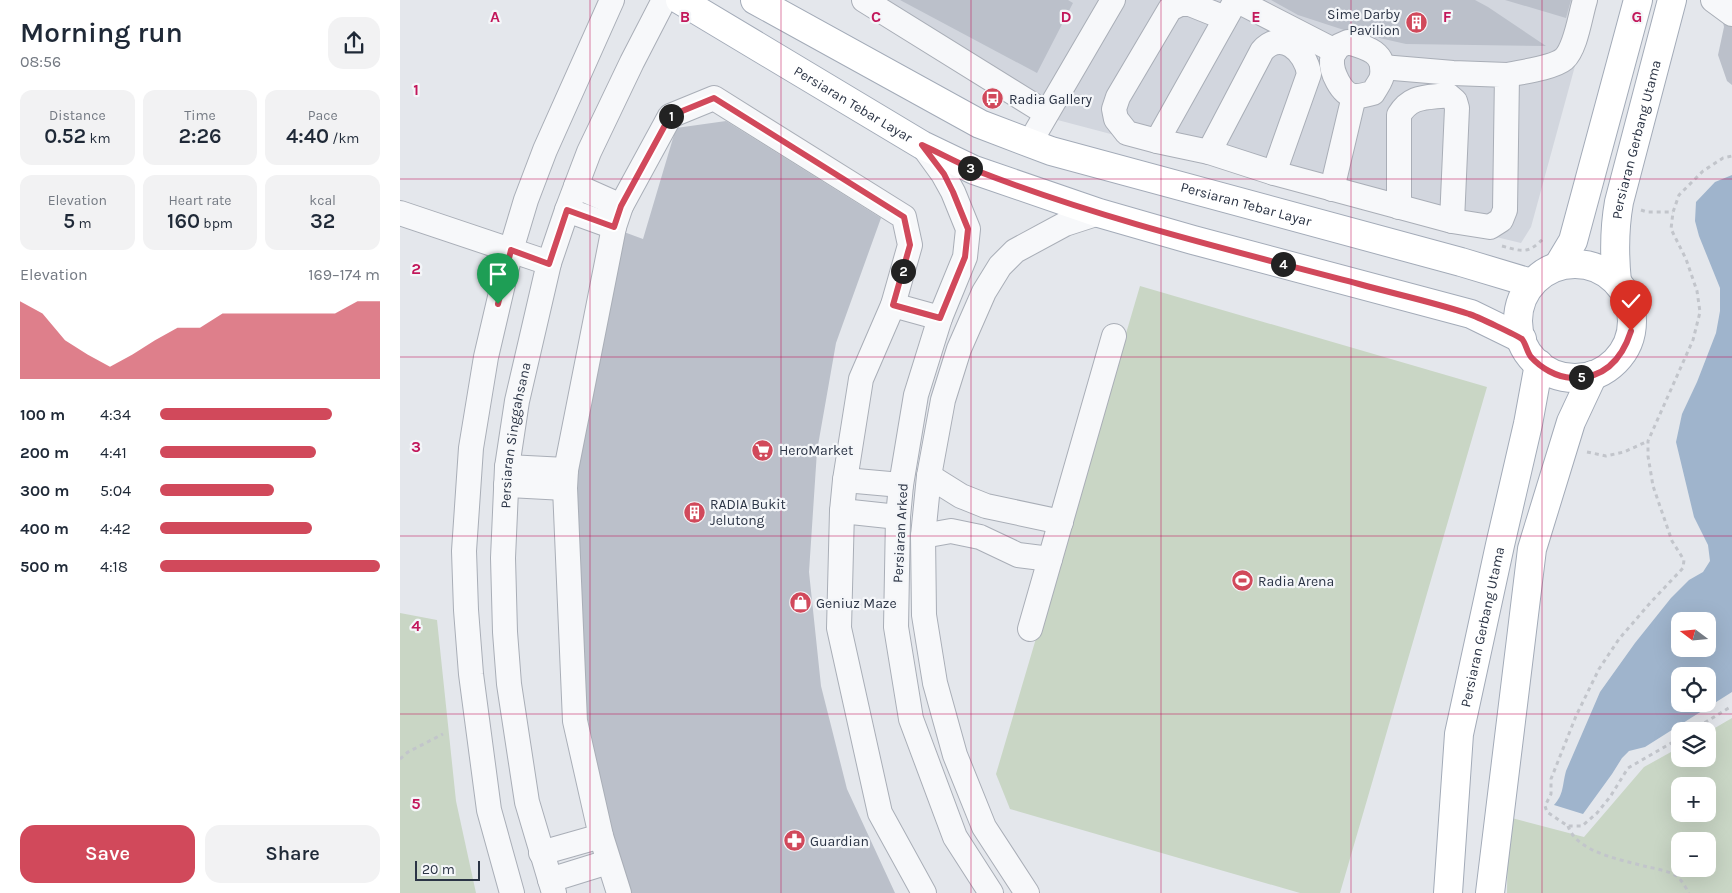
<!DOCTYPE html>
<html lang="en">
<head>
<meta charset="utf-8">
<style>
  :root { --surface:#fff; --page:#f2f2f3; --text:#1f2937; --muted:#747a83; --accent:#d1495b }
  body { margin:0; font-family:Karla,sans-serif; background:var(--page); color:var(--text); height:100vh; display:flex; flex-direction:column; font-size:19px; white-space:nowrap }
  * { box-sizing:border-box; margin:0 }
  p { font-size:16px; color:var(--muted) }
  .icon { flex:none; width:28px; height:28px; fill:none; stroke:currentColor; stroke-width:2; stroke-linecap:round; stroke-linejoin:round }
  .map { position:relative; flex:1; overflow:hidden }
  .details { display:flex; flex-direction:column; background:var(--surface); width:400px }
  .details>* { flex:none }
  .needle { width:32px; rotate:286deg }
  .tools { position:absolute; left:1271px; top:612px; display:grid; gap:10px }
  .tools a { display:grid; place-items:center; width:45px; height:45px; border-radius:10px; background:var(--surface); box-shadow:0 5px 20px #0002; font-size:25px }
  .scale { position:absolute; left:15px; bottom:12px; width:65px; box-sizing:border-box; padding-left:5px; border:2px solid #2b3445; border-top:0; font-size:14px; line-height:18px; white-space:nowrap; color:#2b3445; -webkit-text-stroke:4px #f4f6f9; paint-order:stroke }
  .pin { position:absolute; display:grid; place-items:center; width:42px; height:42px; color:#fff; margin:-51px -21px; border-radius:50% 50% 50% 0; rotate:-45deg; box-shadow:0 0 5px #0007 }
  .pin .icon { rotate:45deg }
  .km { position:absolute; width:25px; height:25px; margin:-12px; border-radius:50%; background:#222; color:#fff; font-size:14px; line-height:25px; text-align:center }
  .round { display:grid; place-items:center; flex:none; width:52px; height:52px; border-radius:15px; background:var(--page) }
  .head { display:flex; align-items:center; justify-content:space-between; height:85px; padding:0 20px }
  h1 { font-size:28px; font-weight:600; line-height:38px }
  .stats { display:grid; grid-template-columns:repeat(3,1fr); gap:8px; height:85px; padding:5px 20px }
  .stats div { display:grid; align-content:center; border-radius:12px; background:var(--page); text-align:center }
  .stats b { font-size:21px; font-weight:600 }
  .stats small { font-size:14px; font-weight:400 }
  .stats p { font-size:14px }
  .chart { height:140px; padding:10px 20px }
  .chart p { display:flex; justify-content:space-between }
  .chart svg { width:100%; height:90px; margin-top:5px; fill:var(--accent); opacity:.7 }
  .primary-button { display:flex; gap:10px; margin-top:auto; padding:10px 20px }
  .primary-button a { flex:1; height:58px; border-radius:15px; background:var(--accent); color:#fff; font-size:20px; font-weight:600; line-height:58px; text-align:center }
  .primary-button a+a { background:var(--page); color:var(--text) }
  ul { padding:0 20px; list-style:none; font-size:16px }
  li { display:grid; grid-template-columns:80px 60px 1fr; align-items:center; height:38px }
  li i { height:12px; border-radius:6px; background:var(--accent) }
  main { display:flex; flex:1; min-height:0 }
  .map>svg:first-child { display:block }
  .built { fill:#d2d6de }
  .green { fill:#c9d6c5; fill-rule:evenodd }
  .water { fill:#9fb4cc; fill-rule:evenodd }
  .building { fill:#bbc0ca }
  .lines { fill:none; stroke-linecap:round; stroke-linejoin:round }
  .minor-casing { stroke:#a9aeb7; stroke-width:26 }
  .major-casing { stroke:#a3abb8; stroke-width:30 }
  .path { stroke:#c2c5cb; stroke-width:3; stroke-dasharray:4 4; stroke-linecap:butt }
  .minor { stroke:#f7f8fa; stroke-width:24 }
  .major { stroke:#fff; stroke-width:28 }
  .route-casing { stroke:#fff; stroke-width:10 }
  .route { stroke:#d1495b; stroke-width:6 }
  .grid { fill:none; stroke:#c2185b; stroke-width:1; stroke-opacity:0.55 }
  .labels { text-anchor:middle; stroke-width:4.5; stroke-linejoin:round; paint-order:stroke }
  .poi-label { font-size:14px; fill:#2b3445; stroke:#f4f6f9; text-anchor:start }
  .street-label { font-size:14px; fill:#2b3445; stroke:#f4f6f9 }
  .grid-label { font-size:16px; text-anchor:middle; font-weight:bold; fill:#c2185b; stroke:#f4f6f9; stroke-width:4.5; stroke-linejoin:round; paint-order:stroke }
</style>
</head>
<body>
<main>
<section class="details">
<div class="head"><div><h1>Morning run</h1><p>08:56</p></div><a class="round"><svg class="icon" aria-label="share" viewBox="0 0 24 24"><path d="M12 15V3M7 8l5-5 5 5M5 13v7h14v-7"/></svg></a></div>
<div class="stats">
<div><p>Distance</p><b>0.52<small> km</small></b></div>
<div><p>Time</p><b>2:26</b></div>
<div><p>Pace</p><b>4:40<small> /km</small></b></div>
</div>
<div class="stats">
<div><p>Elevation</p><b>5<small> m</small></b></div>
<div><p>Heart rate</p><b>160<small> bpm</small></b></div>
<div><p>kcal</p><b>32</b></div>
</div>
<div class="chart"><p><span>Elevation</span>169–174 m</p>
<svg viewBox="0 0 160 44" preserveAspectRatio="none"><path d="M0 44V6L10 12L20 25L30 32L40 38L50 32L60 25L70 19L80 19L90 12L100 12L110 12L120 12L130 12L140 12L150 6L160 6V44z"/></svg>
</div>
<ul>
<li><b>100 m</b>4:34<i style="width:78%"></i></li>
<li><b>200 m</b>4:41<i style="width:71%"></i></li>
<li><b>300 m</b>5:04<i style="width:52%"></i></li>
<li><b>400 m</b>4:42<i style="width:69%"></i></li>
<li><b>500 m</b>4:18<i style="width:100%"></i></li>
</ul>
<div class="primary-button"><a>Save</a><a>Share</a></div>
</section>
<div class="map">
<svg width="1332" height="893" viewBox="0 0 1332 893">
  <rect width="100%" height="100%" fill="#e4e7ec"/>
  <path class="built" d="M458,0H1193L1131,227L1121,243L1030,221L817,162L650,118Z"/>
  <path class="green" d="M740,286L1087,387L940,893H900L610,809L596,774Z
    M0,613L37,620L56,801L76,893H0Z
    M1332,718V893H1107L1108,817L1184,837L1244,767L1280,747V759H1308V732ZM1280,786H1308V814H1280ZM1280,841H1308V869H1280Z"/>
  <path class="water" d="M1332,175V692L1245,747L1229,751L1222,758L1212,774L1183,814L1154,805C1164,794 1162,786 1166,771L1200,692L1235,643L1271,598L1289,580L1303,572L1310,561L1308,545L1294,517L1276,442L1282,414L1297,382L1316,333L1320,311V288L1299,236L1295,221L1296,202L1315,182ZM1280,621H1308V649H1280ZM1280,676H1308V704H1280Z"/>
  <path class="building" d="M500,0H668L673,3L637,73Z
    M871,0H1075L1088,7L1146,46L1006,44L944,30L898,15Z
    M1105,0H1171L1166,18Z
    M1332,0V85L1327,81L1318,55L1324,27L1321,12Z
    M326,121L481,218L436,343L417,451L409,572L421,686L447,789L495,893H229L210,838L181,683L173,451L224,232L243,239L276,128Z"/>
  <g class="lines">
    <defs>
      <g id="minor">
        <path d="M464,0L646,113"/>
        <path d="M836,0L757,141L809,152L874,173L1052,221L1090,227L1101,220L1105,210L1107,75L1053,73L982,67"/>
        <path d="M836,0L935,51"/>
        <path d="M1313,0L1332,14"/>
        <path d="M948,42C965,47 986,52 982,75C982,80 976,87 973,93C967,94 959,97 953,96C941,93 931,72 932,60C932,55 936,50 939,46Z"/>
        <path d="M1107,75C1121,72 1153,68 1164,59C1176,48 1180,16 1185,0"/>
        <path d="M757,141L727,133L716,119L714,109L718,97L770,9L780,4H790L825,18"/>
        <path d="M629,144L713,0"/>
        <path d="M522,145L543,174L553,192L568,229L565,257L540,318L516,395L501,485L498,517L496,627L511,719L555,837L591,893"/>
        <path d="M809,152L862,51C881,29 906,51 909,74L874,173"/>
        <path d="M176,186L221,206"/>
        <path d="M932,189L954,96"/>
        <path d="M999,207V115C1011,95 1026,98 1048,95L1055,101L1057,108L1052,221"/>
        <path d="M167,210L214,227"/>
        <path d="M0,213L149,263"/>
        <path d="M493,305L540,318"/>
        <path d="M107,467L166,470"/>
        <path d="M529,476L561,496L586,506L661,522"/>
        <path d="M445,480L501,485"/>
        <path d="M106,485L165,488"/>
        <path d="M442,511L498,517"/>
        <path d="M523,536L551,531L580,537L618,555L650,559"/>
        <path d="M630,629L714,336"/>
        <path d="M141,853L201,836"/>
        <path d="M150,880L208,862"/>
        <path d="M112,893L89,810L71,674L66,610L64,551L71,448L86,357L111,250L126,200L145,150L212,0"/>
        <path id="s1" d="M154,893L127,802L109,684L105,632L103,558L107,467L117,401L149,263L167,210L189,152L232,62L264,0"/>
        <path d="M219,893L201,836L175,721L165,488L166,470L214,227L221,206L270,116L314,98L504,217L510,245L493,305L461,379L445,480L442,511L439,628L480,813L524,893"/>
        <path d="M627,893L584,827L555,755L535,683L524,615L523,536L529,476L543,400L559,349L584,292L600,266L615,251L665,224L699,213"/>
      </g>
      <g id="major">
        <path id="s2" d="M280,0L522,145L574,170L699,213L793,240L1071,314L1122,339"/>
        <path id="s3" d="M355,0L580,124L651,151L1061,262L1131,283"/>
        <circle cx="1175" cy="321" r="57"/>
        <path d="M1158,266L1173,241L1238,0"/>
        <path id="s4" d="M1217,282C1214,253 1214,230 1219,202L1272,0"/>
        <path id="s5" d="M1048,893L1059,734L1100,545L1128,424L1139,364"/>
        <path d="M1090,893L1132,549L1171,422L1193,375"/>
      </g>
    </defs>
    <use href="#minor" class="minor-casing"/>
    <use href="#major" class="major-casing"/>
    <path class="path" d="M1241,210L1247,212H1273
      M1102,246C1124,252 1128,254 1145,237
      M1187,452L1206,456L1224,452L1248,441
      M1291,731L1332,706
      M1280,738L1228,768L1210,797L1197,813L1182,826H1168L1147,812L1145,806L1151,794V779L1176,716L1199,669L1219,639L1251,602L1283,568L1284,560L1272,541L1253,486L1248,456V441L1293,340L1300,312L1297,291L1286,259L1271,229L1273,212L1279,195L1303,171L1323,158L1332,156
      M0,759L8,752L43,734
      M1168,826C1177,853 1223,860 1248,867C1257,869 1270,871 1278,877C1282,881 1286,888 1289,893"/>
    <use href="#minor" class="minor"/>
    <use href="#major" class="major"/>
  </g>
  <g class="lines">
    <defs>
      <path id="route" d="M98,304L111,250L149,264L167,210L214,227L221,206L270,116L314,98L504,217L510,245L493,305L540,318L565,257L568,229L553,192L544,174L522,145C540,153 557,163 575,170C700,219 830,250 959,284C995,294 1033,302 1069,314C1076,316 1118,336 1122,339C1126,344 1127,352 1131,357C1141,368 1156,377 1172,378C1204,379 1222,359 1231,331"/>
    </defs>
    <use href="#route" class="route-casing"/>
    <use href="#route" class="route"/>
  </g>
  <path class="grid" d="M190,0V893M381,0V893M571,0V893M761,0V893M951,0V893M1142,0V893M0,179H1332M0,357H1332M0,536H1332M0,714H1332"/>
  <defs>
    <symbol id="building-disc" viewBox="-11 -11 22 22"><circle r="9.5" fill="#d1495b" stroke="#f4f6f9"/><path d="M-4-6H4V6H1V3H-1V6H-4ZM-2.5-4.3h1.7v1.8h-1.7ZM.8-4.3h1.7v1.8H.8ZM-2.5-1h1.7V.8h-1.7ZM.8-1h1.7V.8H.8Z" fill="#fff"/></symbol>
    <symbol id="bus-disc" viewBox="-11 -11 22 22"><circle r="9.5" fill="#d1495b" stroke="#f4f6f9"/><path d="M-5-6H5V4H4V6H2V4H-2V6H-4V4H-5ZM-3.5-4V0h7V-4ZM-3.5 1.2v1.5H-2V1.2ZM2 1.2v1.5H3.5V1.2Z" fill="#fff"/></symbol>
    <symbol id="supermarket-disc" viewBox="-11 -11 22 22"><circle r="9.5" fill="#d1495b" stroke="#f4f6f9"/><path d="M-6-5.5h2.5l.6 2H6L4.5 2H-2.5L-4.4-4H-6ZM-1.5 3.2a1.3 1.3 0 1 0 .1 0ZM3 3.2a1.3 1.3 0 1 0 .1 0Z" fill="#fff"/></symbol>
    <symbol id="stadium-disc" viewBox="-11 -11 22 22"><circle r="9.5" fill="#d1495b" stroke="#f4f6f9"/><path d="M0-5a6.5 5 0 1 0 0 10a6.5 5 0 1 0 0-10ZM-3.5-1.8h7v3.6h-7Z" fill="#fff"/></symbol>
    <symbol id="shop-disc" viewBox="-11 -11 22 22"><circle r="9.5" fill="#d1495b" stroke="#f4f6f9"/><path d="M-5-2.5h2.3a2.7 3.5 0 0 1 5.4 0H5L5.5 6h-11ZM-1.5-2.5h3a1.5 2.3 0 0 0-3 0Z" fill="#fff"/></symbol>
    <symbol id="pharmacy-disc" viewBox="-11 -11 22 22"><circle r="9.5" fill="#d1495b" stroke="#f4f6f9"/><path d="M-2-6h4v4h4v4h-4v4h-4v-4h-4v-4h4Z" fill="#fff"/></symbol>
  </defs>
  <g fill-rule="evenodd">
    <use href="#building-disc" x="1004" y="10" width="25" height="25"/>
    <use href="#bus-disc" x="580" y="86" width="25" height="25"/>
    <use href="#supermarket-disc" x="350" y="438" width="25" height="25"/>
    <use href="#building-disc" x="282" y="500" width="25" height="25"/>
    <use href="#stadium-disc" x="830" y="568" width="25" height="25"/>
    <use href="#shop-disc" x="388" y="590" width="25" height="25"/>
    <use href="#pharmacy-disc" x="382" y="828" width="25" height="25"/>
  </g>
  <g class="labels">
    <g class="poi-label">
      <text x="1000" y="19" text-anchor="end">Sime Darby<tspan x="1000" dy="16">Pavilion</tspan></text>
      <text x="609" y="104">Radia Gallery</text>
      <text x="379" y="455">HeroMarket</text>
      <text x="310" y="509">RADIA Bukit<tspan x="310" dy="16">Jelutong</tspan></text>
      <text x="858" y="586">Radia Arena</text>
      <text x="416" y="608">Geniuz Maze</text>
      <text x="410" y="846">Guardian</text>
    </g>
    <g class="street-label">
      <text dy="5" stroke="none"><textPath href="#s2" startOffset="202">Persiaran Tebar Layar</textPath></text>
      <text dy="5" stroke="none"><textPath href="#s4" startOffset="145">Persiaran Gerbang Utama</textPath></text>
      <text dy="5" stroke="none"><textPath href="#s3" startOffset="535">Persiaran Tebar Layar</textPath></text>
      <text dy="5" stroke="none"><textPath href="#s1" startOffset="464">Persiaran Singgahsana</textPath></text>
      <text transform="translate(500 533) rotate(-87)" y="5">Persiaran Arked</text>
      <text dy="5" stroke="none"><textPath href="#s5" startOffset="269">Persiaran Gerbang Utama</textPath></text>
    </g>
  </g>
  <g class="grid-label">
    <text x="95" y="22">A</text>
    <text x="285" y="22">B</text>
    <text x="476" y="22">C</text>
    <text x="666" y="22">D</text>
    <text x="856" y="22">E</text>
    <text x="1047" y="22">F</text>
    <text x="1237" y="22">G</text>
    <text x="16" y="95">1</text>
    <text x="16" y="274">2</text>
    <text x="16" y="452">3</text>
    <text x="16" y="631">4</text>
    <text x="16" y="809">5</text>
  </g>
</svg>
<div class="tools">
<a><svg class="needle" viewBox="-14 -14 28 28"><path d="M0-13l5 13h-10z" fill="#e53935"/><path d="M0 13l5-13h-10z" fill="#747a83"/></svg></a>
<a><svg class="icon" aria-label="locate" viewBox="0 0 24 24"><circle cx="12" cy="12" r="6"/><path d="M12 2v4M12 18v4M2 12h4M18 12h4"/></svg></a>
<a><svg class="icon" aria-label="layers" viewBox="0 0 24 24"><path d="M12 4l9 5-9 5-9-5zM3 14l9 5 9-5"/></svg></a>
<a>+</a>
<a>−</a>
</div>
<div class="scale">20 m</div>
<div class="pin" style="left:98px;top:304px;background:#1e9e55"><svg class="icon" aria-label="arrive" viewBox="0 0 24 24"><path d="M6 21V4h12l-3 4 3 4H6"/></svg></div>
<div class="pin" style="left:1231px;top:331px;background:#d93025"><svg class="icon" aria-label="check" viewBox="0 0 24 24"><path d="M5 12l5 5 9-10"/></svg></div>
<b class="km" style="left:271px;top:116px">1</b>
<b class="km" style="left:503px;top:271px">2</b>
<b class="km" style="left:570px;top:168px">3</b>
<b class="km" style="left:883px;top:264px">4</b>
<b class="km" style="left:1181px;top:377px">5</b>
</div>
</main>
</body>
</html>
